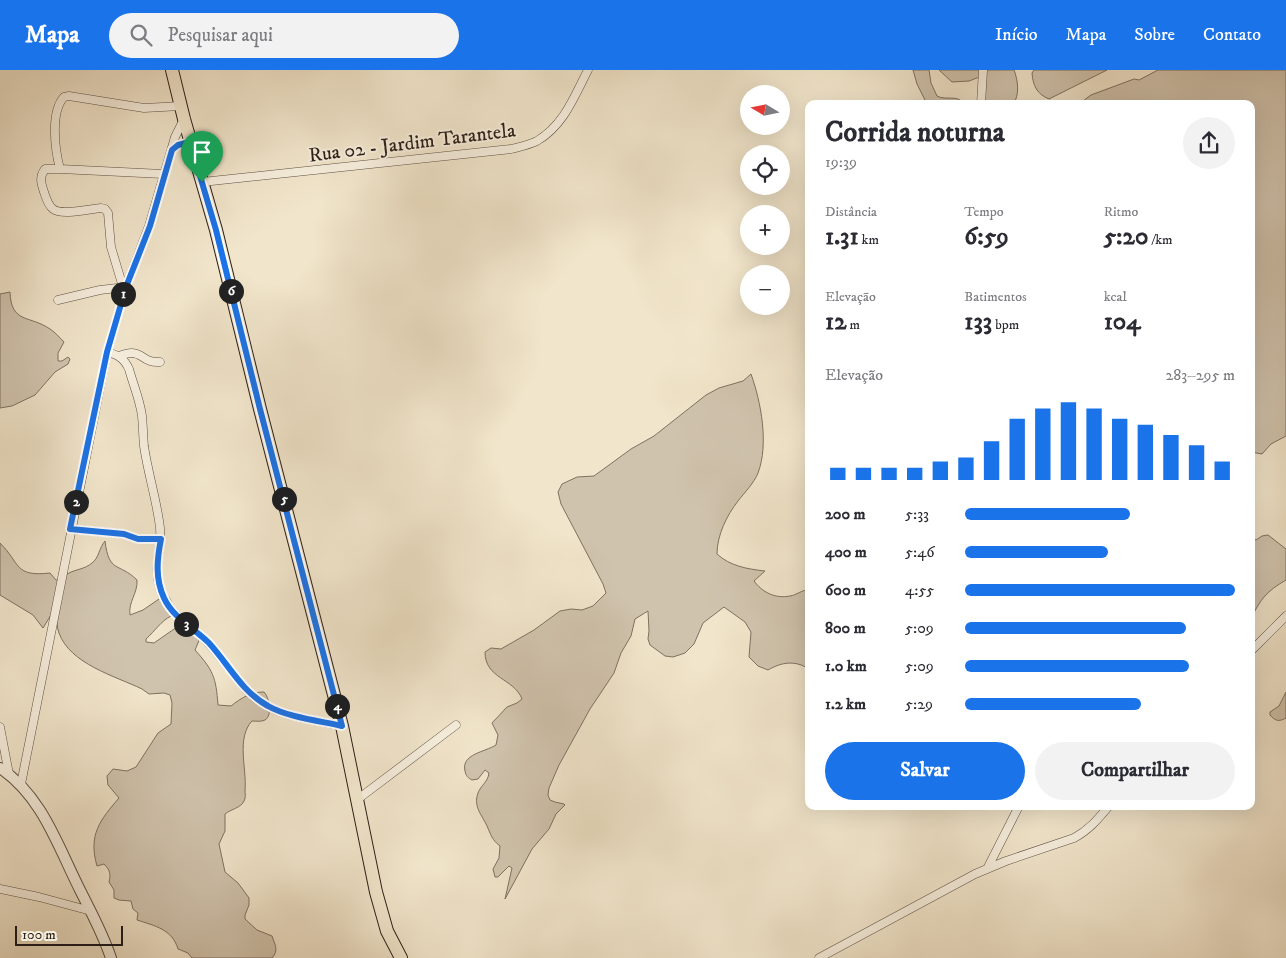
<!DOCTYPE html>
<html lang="pt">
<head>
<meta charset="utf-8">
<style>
  :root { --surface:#fff; --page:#f2f2f3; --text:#2b2b33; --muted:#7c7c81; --accent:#1a73e8 }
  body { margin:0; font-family:"IM FELL DW Pica",serif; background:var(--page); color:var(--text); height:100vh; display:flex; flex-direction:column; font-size:19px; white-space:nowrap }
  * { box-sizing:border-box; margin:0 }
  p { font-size:16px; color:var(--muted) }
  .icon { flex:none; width:28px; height:28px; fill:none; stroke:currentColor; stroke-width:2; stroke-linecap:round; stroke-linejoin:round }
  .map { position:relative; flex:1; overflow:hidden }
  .sheet { position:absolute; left:805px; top:30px; width:450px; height:710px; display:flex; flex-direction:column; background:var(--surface); border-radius:10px; box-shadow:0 5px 20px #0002 }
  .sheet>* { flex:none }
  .needle { width:32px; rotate:280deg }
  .fabs { position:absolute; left:740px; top:15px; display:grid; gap:10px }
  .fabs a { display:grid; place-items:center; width:50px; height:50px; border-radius:50%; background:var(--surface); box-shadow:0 5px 20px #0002; font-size:25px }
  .scale { position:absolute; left:15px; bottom:12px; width:108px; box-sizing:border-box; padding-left:5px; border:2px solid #2d1f18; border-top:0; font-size:14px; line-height:18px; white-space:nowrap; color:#2d1f18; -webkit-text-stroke:4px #f6eedd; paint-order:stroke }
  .pin { position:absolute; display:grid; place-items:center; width:42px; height:42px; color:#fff; margin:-51px -21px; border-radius:50% 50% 50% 0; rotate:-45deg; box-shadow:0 0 5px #0007 }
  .pin .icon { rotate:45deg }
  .km { position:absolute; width:25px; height:25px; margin:-12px; border-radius:50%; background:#222; color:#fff; font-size:14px; line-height:25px; text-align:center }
  .round { display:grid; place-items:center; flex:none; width:52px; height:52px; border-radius:26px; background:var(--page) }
  .summary { display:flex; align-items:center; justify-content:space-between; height:85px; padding:0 20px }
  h1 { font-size:28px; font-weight:800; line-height:38px }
  .stats { display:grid; grid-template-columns:repeat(3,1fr); gap:8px; height:85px; padding:5px 20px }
  .stats div { display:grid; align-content:center }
  .stats b { font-size:25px; font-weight:800 }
  .stats small { font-size:14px; font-weight:400 }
  .stats p { font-size:14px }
  .chart { height:140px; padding:10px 20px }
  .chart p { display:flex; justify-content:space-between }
  .chart svg { width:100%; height:90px; margin-top:5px; stroke:var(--accent); stroke-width:6 }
  .cta { display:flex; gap:10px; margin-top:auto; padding:10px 20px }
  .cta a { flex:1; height:58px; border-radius:30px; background:var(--accent); color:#fff; font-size:20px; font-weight:800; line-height:58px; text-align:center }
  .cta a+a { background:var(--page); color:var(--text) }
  ul { padding:0 20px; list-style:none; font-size:16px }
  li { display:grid; grid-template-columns:80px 60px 1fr; align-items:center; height:38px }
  li i { height:12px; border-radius:6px; background:var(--accent) }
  header { display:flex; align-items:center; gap:30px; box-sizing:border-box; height:70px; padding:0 25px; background:var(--accent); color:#fff }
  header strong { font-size:24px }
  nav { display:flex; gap:28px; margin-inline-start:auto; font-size:18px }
  .search { width:350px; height:45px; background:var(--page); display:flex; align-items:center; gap:12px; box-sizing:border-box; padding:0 18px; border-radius:28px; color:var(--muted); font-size:19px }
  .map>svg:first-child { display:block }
  .green { fill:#d0c3ad; stroke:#7e7162 }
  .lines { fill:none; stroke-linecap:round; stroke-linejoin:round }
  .minor-casing { stroke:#5e5045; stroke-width:9 }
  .tertiary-casing { stroke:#5e5045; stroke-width:12 }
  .primary-casing { stroke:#2d1f18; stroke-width:14 }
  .minor { stroke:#f6eedd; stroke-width:8 }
  .tertiary { stroke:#f6eedd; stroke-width:10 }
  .primary { stroke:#f1e5cb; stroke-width:12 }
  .route-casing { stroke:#fff; stroke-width:10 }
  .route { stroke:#1a73e8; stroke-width:6 }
  .labels { text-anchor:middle; stroke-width:4; stroke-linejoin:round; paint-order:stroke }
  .street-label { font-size:20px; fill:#2d1f18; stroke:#f6eedd }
</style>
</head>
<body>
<header>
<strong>Mapa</strong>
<div class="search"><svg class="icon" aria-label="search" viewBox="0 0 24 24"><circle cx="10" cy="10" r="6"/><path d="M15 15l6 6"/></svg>Pesquisar aqui</div>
<nav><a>Início</a><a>Mapa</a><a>Sobre</a><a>Contato</a></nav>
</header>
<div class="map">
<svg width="1286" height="888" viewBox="0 0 1286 888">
  <rect width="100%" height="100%" fill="#f1e5cb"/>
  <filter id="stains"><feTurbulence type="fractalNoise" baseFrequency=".004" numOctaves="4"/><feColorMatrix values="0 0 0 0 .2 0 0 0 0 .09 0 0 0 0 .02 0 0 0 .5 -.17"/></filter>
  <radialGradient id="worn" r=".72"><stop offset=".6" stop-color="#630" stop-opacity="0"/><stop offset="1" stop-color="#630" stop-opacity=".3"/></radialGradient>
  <path class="green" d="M913,0H929L931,13L937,26C946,31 958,24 964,34H927L917,14Z
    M939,0H1014C1018,10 1020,26 1013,34H985L982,6L969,11L952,12Z
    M1034,0H1107L1049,29C1037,24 1033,16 1032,3Z
    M1158,0H1286V366L1271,374L1262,384L1251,382V34H1079L1091,25L1134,9L1139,10Z
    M10,222C11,254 30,245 50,259C55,262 60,268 64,272L58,283V291H62L68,287L70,289L68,294L55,302L35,325L12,336L0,338V224Z
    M751,304C761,332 769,374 758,403C754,413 745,422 738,431C727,445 717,465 717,484C730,496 747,499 765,501L754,511C762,522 775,529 790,526C797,525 801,520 809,520V599C795,590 782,592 768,600L758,596L749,587L751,562L745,552L724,537L703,553L694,574L685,583L673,587L665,586L650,575L648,569L649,561L648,541L635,549L631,566L621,583L614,603L590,639L559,695L549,718L548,725L550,730L555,732L564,734L565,735L556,744L549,759L532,779L505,829L512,798L509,796L498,807H495L493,799L499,788L500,776C492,770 491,765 487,756C482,745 473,737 478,723C481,715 488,712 489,703L485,700L478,709L472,710C468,708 466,706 465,701C461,684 485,682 496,675L498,665L492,653L507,637L517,633L522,629C514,608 485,609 485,582L491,578L501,579L534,560L560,541L571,539L582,540L593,536L606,523L603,514L561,434L558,422L562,414L577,407L594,406L631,379L654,366L706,325L719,318L743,311Z
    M1268,465L1286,479V510C1267,521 1260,529 1251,549V467L1256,470L1262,466Z
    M105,471C109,504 119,492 137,510C138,523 128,532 130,545L143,540L162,527H169L171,531V546C161,551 155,561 146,569V572L154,573L177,557L192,561L200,568L195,580C213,600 216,607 218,635L231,636C241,628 251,622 264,622C269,627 273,645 265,650C261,652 256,651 252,651C236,668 247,699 245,720C245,723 246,728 244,731C241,738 231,739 225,744V761L219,774L225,802L238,813L249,828V835L245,845V849L257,860L272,866C275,875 279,880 272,888H192L188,883L178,879C172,859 155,856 137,850L138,843L133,839L131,831L119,830L114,828V820L109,812C111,804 110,800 104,794L97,796C88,765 100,750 119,728L108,715L107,706L113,699L127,701L136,697L158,663L171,654L172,633L170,625L164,623L149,624L142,619C115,606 70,594 59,563C56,555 58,548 54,540L43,558L33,545L0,525V473C21,494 14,507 50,503L56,510H59C62,508 66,505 69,503C77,499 85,499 92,493C99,488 99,478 105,471Z
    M1286,622V648C1279,652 1275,651 1270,645V642L1279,636Z"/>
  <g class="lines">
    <defs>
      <path id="minor" d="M981,34L983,0
        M60,99H45C39,107 41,113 44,122C46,128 48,135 53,139C62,146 89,139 101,138L105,139L108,143L111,177L123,217
        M163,104L60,99C55,80 50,42 64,27L69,26L144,38L181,36
        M202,112L511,79C519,77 529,75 537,71C564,55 574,27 588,0
        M58,230L100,220L126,217
        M107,282C118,285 124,288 129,299C133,314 140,330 142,346C143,356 143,366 144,376C148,404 157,431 160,458C162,479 153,496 160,518C167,545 192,555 209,574C229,595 242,623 269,637C288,647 320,651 342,656
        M119,286C122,285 128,283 131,283C144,283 143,293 160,292
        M70,459L124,464L138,469H161
        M1251,581L1286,546
        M0,657L9,704
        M21,714L107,282L126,217L149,156L175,67L184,49
        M358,729L456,655
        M987,799L1019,736
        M0,819L39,827L91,841
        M819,888L975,804L1006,791L1074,768C1089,760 1098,749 1109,736"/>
      <path id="tertiary" d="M0,698C43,727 58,777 81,822C92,844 103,864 111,888"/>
      <path id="primary" d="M172,0L184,49L216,160L260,339L342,656L376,822L387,861L401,888"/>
    </defs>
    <use href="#minor" class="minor-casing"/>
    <use href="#tertiary" class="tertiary-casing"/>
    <use href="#primary" class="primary-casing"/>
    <use href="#minor" class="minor"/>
    <use href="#tertiary" class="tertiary"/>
    <use href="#primary" class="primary"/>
  </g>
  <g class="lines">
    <defs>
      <path id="route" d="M190,72L216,160L260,339L342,656C320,651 287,647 268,636C242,622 229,595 209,573C194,558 173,548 164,528C155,509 157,489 161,469H138L124,464L70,459L107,282L126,217L150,156L172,80L178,75Z"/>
    </defs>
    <use href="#route" class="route-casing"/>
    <use href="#route" class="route"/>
  </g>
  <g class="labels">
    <g class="street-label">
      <text transform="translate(412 72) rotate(-7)" y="7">Rua 02 - Jardim Tarantela</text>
    </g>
  </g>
  <rect width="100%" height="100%" filter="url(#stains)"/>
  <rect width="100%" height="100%" fill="url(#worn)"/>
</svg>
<div class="fabs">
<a><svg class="needle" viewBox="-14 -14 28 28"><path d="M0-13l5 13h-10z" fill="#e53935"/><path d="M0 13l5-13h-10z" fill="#7c7c81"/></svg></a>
<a><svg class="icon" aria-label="locate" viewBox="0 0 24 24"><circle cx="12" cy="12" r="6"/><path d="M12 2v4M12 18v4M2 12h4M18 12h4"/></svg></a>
<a>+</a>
<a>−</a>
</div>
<div class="scale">100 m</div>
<div class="pin" style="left:202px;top:112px;background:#1e9e55"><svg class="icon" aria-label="arrive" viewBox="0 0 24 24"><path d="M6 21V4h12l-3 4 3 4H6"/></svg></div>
<b class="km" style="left:123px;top:224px">1</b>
<b class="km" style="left:76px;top:432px">2</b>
<b class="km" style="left:186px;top:554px">3</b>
<b class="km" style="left:337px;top:636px">4</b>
<b class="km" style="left:284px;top:429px">5</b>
<b class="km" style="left:231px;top:221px">6</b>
<section class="sheet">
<div class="summary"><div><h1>Corrida noturna</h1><p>19:39</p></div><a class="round"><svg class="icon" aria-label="share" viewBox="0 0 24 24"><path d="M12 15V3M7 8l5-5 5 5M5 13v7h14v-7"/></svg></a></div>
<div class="stats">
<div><p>Distância</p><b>1.31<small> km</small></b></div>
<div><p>Tempo</p><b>6:59</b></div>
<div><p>Ritmo</p><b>5:20<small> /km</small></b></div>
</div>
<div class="stats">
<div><p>Elevação</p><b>12<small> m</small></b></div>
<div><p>Batimentos</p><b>133<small> bpm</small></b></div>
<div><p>kcal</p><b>104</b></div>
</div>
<div class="chart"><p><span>Elevação</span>283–295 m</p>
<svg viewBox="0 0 160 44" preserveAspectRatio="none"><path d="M5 44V38M15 44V38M25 44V38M35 44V38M45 44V35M55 44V33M65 44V25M75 44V14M85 44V9M95 44V6M105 44V9M115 44V14M125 44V17M135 44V22M145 44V27M155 44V35"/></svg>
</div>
<ul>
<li><b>200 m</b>5:33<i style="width:61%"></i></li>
<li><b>400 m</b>5:46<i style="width:53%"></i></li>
<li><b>600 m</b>4:55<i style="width:100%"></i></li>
<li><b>800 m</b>5:09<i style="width:82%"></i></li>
<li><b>1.0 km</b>5:09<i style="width:83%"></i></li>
<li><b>1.2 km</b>5:29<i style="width:65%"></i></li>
</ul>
<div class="cta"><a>Salvar</a><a>Compartilhar</a></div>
</section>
</div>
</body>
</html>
